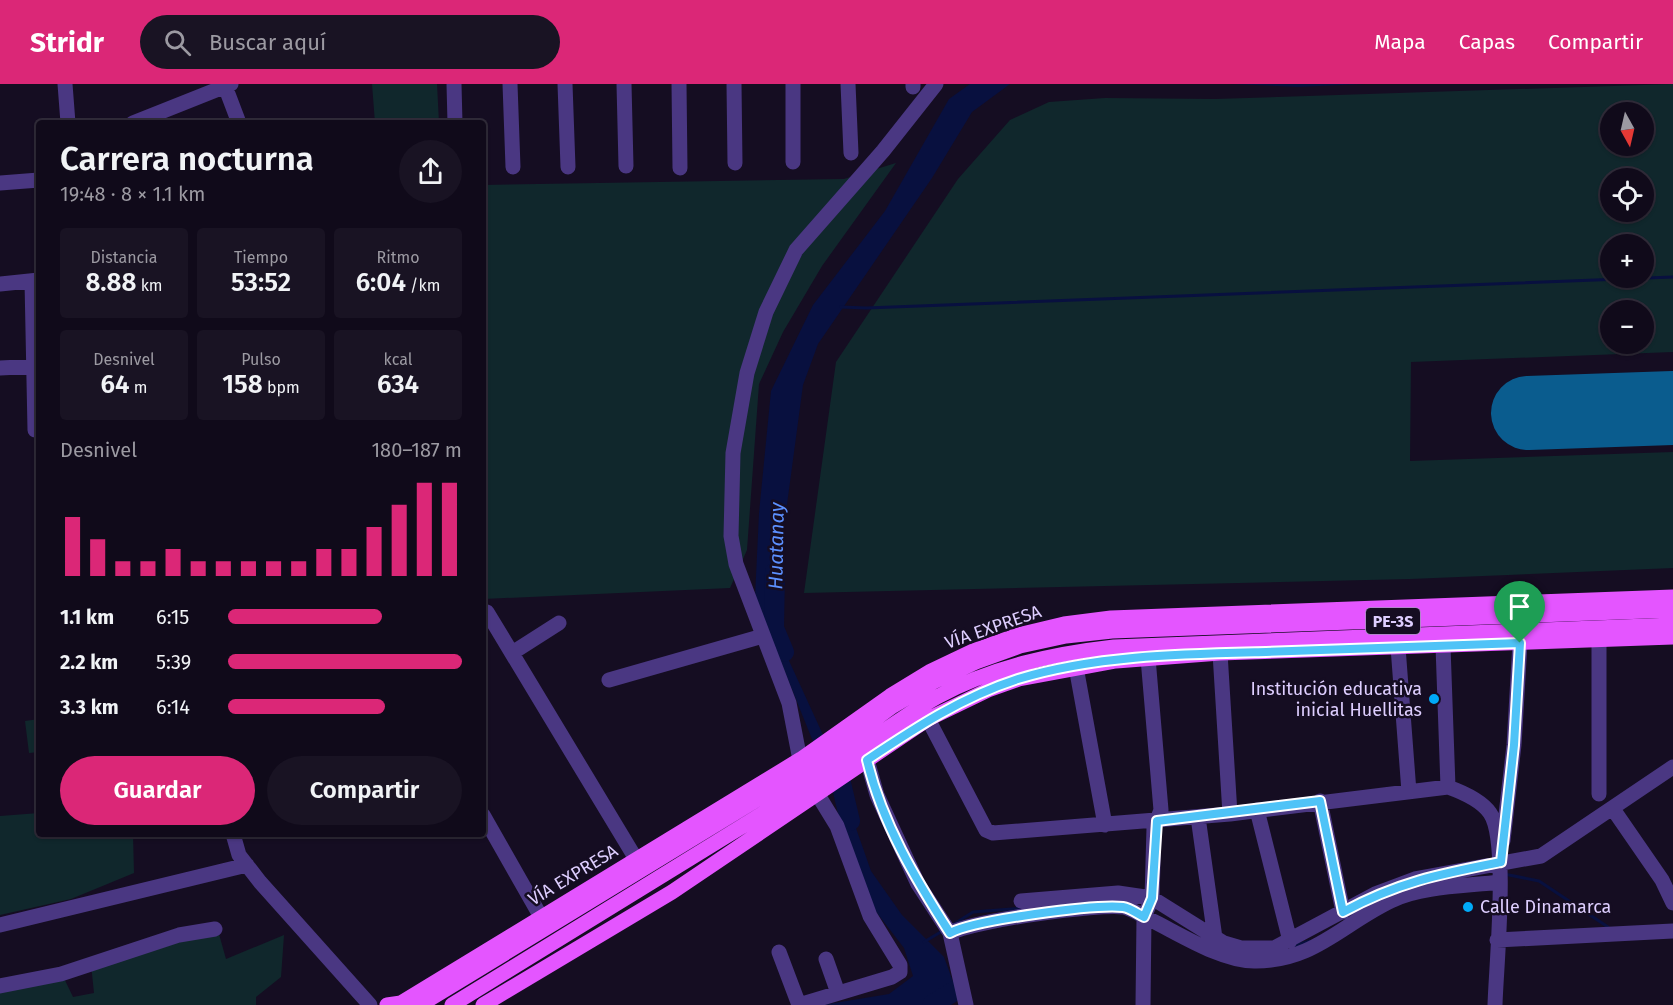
<!DOCTYPE html>
<html lang="es">
<head>
<meta charset="utf-8">
<style>
  :root { --surface:#100a1a; --page:#191323; --text:#f1f3f6; --muted:#9c9aa2; --line:#302b39; --accent:#db2777 }
  body { margin:0; font-family:"Fira Sans",sans-serif; background:var(--page); color:var(--text); height:100vh; display:flex; flex-direction:column; font-size:22px; white-space:nowrap }
  * { box-sizing:border-box; margin:0 }
  p { font-size:20px; color:var(--muted) }
  .icon { flex:none; width:33px; height:33px; fill:none; stroke:currentColor; stroke-width:2; stroke-linecap:round; stroke-linejoin:round }
  .map { position:relative; flex:1; overflow:hidden }
  .sheet { position:absolute; left:36px; top:36px; width:450px; height:717px; display:flex; flex-direction:column; background:var(--surface); border-radius:6px; box-shadow:0 2px 4px #0004,0 0 0 2px var(--line) }
  .sheet>* { flex:none }
  .needle { width:39px; rotate:172deg }
  .tools { position:absolute; left:1600px; top:18px; display:grid; gap:12px }
  .tools a { display:grid; place-items:center; width:54px; height:54px; border-radius:50%; background:var(--surface); box-shadow:0 2px 4px #0004,0 0 0 2px var(--line); font-size:30px }
  .pin { position:absolute; display:grid; place-items:center; width:51px; height:51px; color:#fff; margin:-62px -26px; border-radius:50% 50% 50% 0; rotate:-45deg; box-shadow:0 0 6px #0007 }
  .pin .icon { rotate:45deg }
  .round { display:grid; place-items:center; flex:none; width:63px; height:63px; border-radius:32px; background:var(--page) }
  .head { display:flex; align-items:center; justify-content:space-between; height:102px; padding:0 24px }
  h1 { font-size:33px; font-weight:600; line-height:45px }
  .figures { display:grid; grid-template-columns:repeat(3,1fr); gap:9px; height:102px; padding:6px 24px }
  .figures div { display:grid; align-content:center; border-radius:6px; background:var(--page); text-align:center }
  .figures b { font-size:26px; font-weight:600 }
  .figures small { font-size:16px; font-weight:400 }
  .figures p { font-size:16px }
  .chart { height:168px; padding:12px 24px }
  .chart p { display:flex; justify-content:space-between }
  .chart svg { width:100%; height:108px; margin-top:6px; stroke:var(--accent); stroke-width:6 }
  .button { display:flex; gap:12px; margin-top:auto; padding:12px 24px }
  .button a { flex:1; height:69px; border-radius:36px; background:var(--accent); color:#fff; font-size:24px; font-weight:600; line-height:69px; text-align:center }
  .button a+a { background:var(--page); color:var(--text) }
  ul { padding:0 24px; list-style:none; font-size:20px }
  li { display:grid; grid-template-columns:96px 72px 1fr; align-items:center; height:45px }
  li i { height:15px; border-radius:8px; background:var(--accent) }
  header { display:flex; align-items:center; gap:36px; box-sizing:border-box; height:84px; padding:0 30px; background:var(--accent); color:#fff }
  header strong { font-size:28px }
  nav { display:flex; gap:33px; margin-inline-start:auto; font-size:21px }
  .search { width:420px; height:54px; background:var(--page); display:flex; align-items:center; gap:15px; box-sizing:border-box; padding:0 21px; border-radius:33px; color:var(--muted); font-size:22px }
  .map>svg:first-child { display:block }
  .green { fill:#10272c; fill-rule:evenodd }
  .water { fill:#08103f }
  .lines { fill:none; stroke-linecap:round; stroke-linejoin:round }
  .stream { stroke:#08103f; stroke-width:3 }
  .river { stroke:#08103f; stroke-width:20 }
  .runway { stroke:#0a5c8e; stroke-width:74 }
  .minor { stroke:#4a3782; stroke-width:15 }
  .major { stroke:#e455ff; stroke-width:15 }
  .route-casing { stroke:#fff; stroke-width:12 }
  .route { stroke:#4fc3f7; stroke-width:8 }
  .poi-dot { fill:#00aaf9; stroke:#150d22; stroke-width:2 }
  .labels { text-anchor:middle; stroke-width:5; stroke-linejoin:round; paint-order:stroke }
  .shield { fill:#150d22; stroke:#a294bd; stroke-width:1.5 }
  .shield-label { font-size:16px; font-weight:bold; fill:#deceff }
  .street-label { font-size:18px; fill:#deceff; stroke:#150d22 }
  .poi-label { font-size:18px; fill:#deceff; stroke:#150d22; text-anchor:end }
  .water-label { font-size:20px; font-style:italic; fill:#5c90ff; stroke:#150d22 }
</style>
</head>
<body>
<header>
<strong>Stridr</strong>
<div class="search"><svg class="icon" aria-label="search" viewBox="0 0 24 24"><circle cx="10" cy="10" r="6"/><path d="M15 15l6 6"/></svg>Buscar aquí</div>
<nav><a>Mapa</a><a>Capas</a><a>Compartir</a></nav>
</header>
<div class="map">
<svg width="1673" height="921" viewBox="0 0 1673 921">
  <rect width="100%" height="100%" fill="#150d22"/>
  <path class="green" d="M372,0H437L439,39H375Z
    M1673,0V268L1411,278L1410,377L1673,368V484L1410,495L804,509L836,278L958,95L1010,36L1049,18L1105,14L1215,15ZM1644,28V62H1611V28ZM1644,94V128H1611V94ZM1611,160H1644V194H1611ZM1644,226V260H1611V226Z
    M896,79L822,182L783,248L759,300L747,466L730,504L483,515V101L844,95Z
    M39,635V668L29,669L25,637Z
    M39,729V750H133L134,789L71,815L0,831V732Z
    M217,843L226,875L284,851L281,893L256,913V921H0V906L62,890L73,913L94,909L91,880Z"/>
  <path class="water" d="M970,0H1010L972,28L932,94L818,260L803,301L775,510L774,544L824,653L871,787L902,831L944,873L956,906L932,921H822L889,910L913,892L904,864L867,816L833,707L755,514L759,429L771,307L813,221L885,127L949,15Z
    M1231,0H1365L1298,3Z"/>
  <g class="lines">
    <path class="stream" d="M841,223L866,224L1673,193
      M1504,790L1539,797L1608,843
      M954,840L973,828L1023,824
      M924,858L944,846
      M1294,862L1310,857"/>
    <path class="river" d="M775,488L774,544L784,568
      M836,678L850,737
      M932,921L956,906"/>
    <path class="runway" d="M1528,329L1673,324"/>
    <path class="minor" d="M65,0L68,39
      M454,0L455,39
      M510,0L513,83
      M565,0L568,83
      M624,0L626,82
      M679,0L680,84
      M734,0L735,79
      M793,0V78
      M848,0L851,69
      M913,0V3
      M225,2L239,39
      M133,39L231,0
      M0,99L39,96
      M32,197L35,346
      M0,200L39,196
      M0,284L39,282
      M487,528L636,775
      M1599,556V710
      M1443,562L1448,703
      M1398,563L1409,708
      M512,569L559,539
      M1220,569L1230,730
      M1076,583L1105,741
      M609,596L763,552
      M928,635L986,746L993,749L1230,730L1448,703C1462,708 1481,716 1490,729C1509,756 1496,883 1495,921
      M800,676L789,619L736,480L731,452L733,369L747,289L766,228L796,166L883,67L936,0
      M867,676L877,711L918,800L950,849L966,921
      M1320,717L1343,828
      M1613,725L1662,796L1673,819
      M1257,726L1290,857
      M483,731L541,833
      M1198,733L1215,854
      M233,750L239,771L260,798L370,921
      M1503,757L1514,661L1520,559
      M1021,817L1118,809L1152,814L1224,859L1241,864H1274L1375,810L1415,795L1541,772L1673,683
      M0,841L247,781
      M950,849C972,837 1099,819 1124,823C1132,825 1141,831 1149,835C1178,849 1221,877 1254,877C1314,878 1343,839 1393,816C1421,802 1468,802 1500,798
      M1497,856L1673,847
      M779,868L799,921L892,893L900,888V881L870,832L837,742L818,711
      M826,875L838,909
      M0,902L61,890L179,851L215,845
      M1143,921L1144,833L1152,814L1154,744L1161,726L1148,574"/>
    <path class="major" d="M387,921L401,919L801,675L890,612L931,587L973,567L1018,551L1064,540L1111,534L1673,513
      M420,921L802,688L893,622L933,598L976,578L1020,562L1066,552L1112,547L1673,526
      M452,921C561,854 670,787 780,719C833,686 882,644 937,613C992,583 1053,570 1114,563L1673,541
      M483,921L672,808L928,635L988,606L1019,595L1116,577L1220,569L1673,553"/>
  </g>
  <g class="lines">
    <defs>
      <path id="route" d="M1520,559L1514,661L1501,778C1440,790 1398,798 1343,828L1320,717L1157,737L1152,814L1144,833C1138,830 1130,824 1123,823C1095,820 974,836 950,849C916,796 882,739 867,676C915,644 962,613 1018,595C1097,571 1184,570 1266,568C1351,565 1435,562 1520,559Z"/>
    </defs>
    <use href="#route" class="route-casing"/>
    <use href="#route" class="route"/>
  </g>
  <g class="poi-dot">
    <circle cx="1434" cy="615" r="6"/>
    <circle cx="1468" cy="823" r="6"/>
  </g>
  <g class="labels">
    <rect class="shield" x="1366" y="524" width="54" height="26" rx="4.5"/>
    <g class="shield-label">
      <text x="1393" y="543">PE-3S</text>
    </g>
    <g class="street-label">
      <text transform="translate(993 543) rotate(-19)" y="6">VÍA EXPRESA</text>
      <text transform="translate(573 791) rotate(-31)" y="6">VÍA EXPRESA</text>
    </g>
    <g class="poi-label">
      <text x="1422" y="611">Institución educativa<tspan x="1422" dy="21">inicial Huellitas</tspan></text>
      <text x="1480" y="829" text-anchor="start">Calle Dinamarca</text>
    </g>
    <g class="water-label">
      <text transform="translate(776 462) rotate(-89)" y="7">Huatanay</text>
    </g>
  </g>
</svg>
<div class="tools">
<a><svg class="needle" viewBox="-14 -14 28 28"><path d="M0-13l5 13h-10z" fill="#e53935"/><path d="M0 13l5-13h-10z" fill="#9c9aa2"/></svg></a>
<a><svg class="icon" aria-label="locate" viewBox="0 0 24 24"><circle cx="12" cy="12" r="6"/><path d="M12 2v4M12 18v4M2 12h4M18 12h4"/></svg></a>
<a>+</a>
<a>−</a>
</div>
<div class="pin" style="left:1520px;top:559px;background:#1e9e55"><svg class="icon" aria-label="arrive" viewBox="0 0 24 24"><path d="M6 21V4h12l-3 4 3 4H6"/></svg></div>
<section class="sheet">
<div class="head"><div><h1>Carrera nocturna</h1><p>19:48 · 8 × 1.1 km</p></div><a class="round"><svg class="icon" aria-label="share" viewBox="0 0 24 24"><path d="M12 15V3M7 8l5-5 5 5M5 13v7h14v-7"/></svg></a></div>
<div class="figures">
<div><p>Distancia</p><b>8.88<small> km</small></b></div>
<div><p>Tiempo</p><b>53:52</b></div>
<div><p>Ritmo</p><b>6:04<small> /km</small></b></div>
</div>
<div class="figures">
<div><p>Desnivel</p><b>64<small> m</small></b></div>
<div><p>Pulso</p><b>158<small> bpm</small></b></div>
<div><p>kcal</p><b>634</b></div>
</div>
<div class="chart"><p><span>Desnivel</span>180–187 m</p>
<svg viewBox="0 0 160 44" preserveAspectRatio="none"><path d="M5 44V20M15 44V29M25 44V38M35 44V38M45 44V33M55 44V38M65 44V38M75 44V38M85 44V38M95 44V38M105 44V33M115 44V33M125 44V24M135 44V15M145 44V6M155 44V6"/></svg>
</div>
<ul>
<li><b>1.1 km</b>6:15<i style="width:66%"></i></li>
<li><b>2.2 km</b>5:39<i style="width:100%"></i></li>
<li><b>3.3 km</b>6:14<i style="width:67%"></i></li>
</ul>
<div class="button"><a>Guardar</a><a>Compartir</a></div>
</section>
</div>
</body>
</html>
